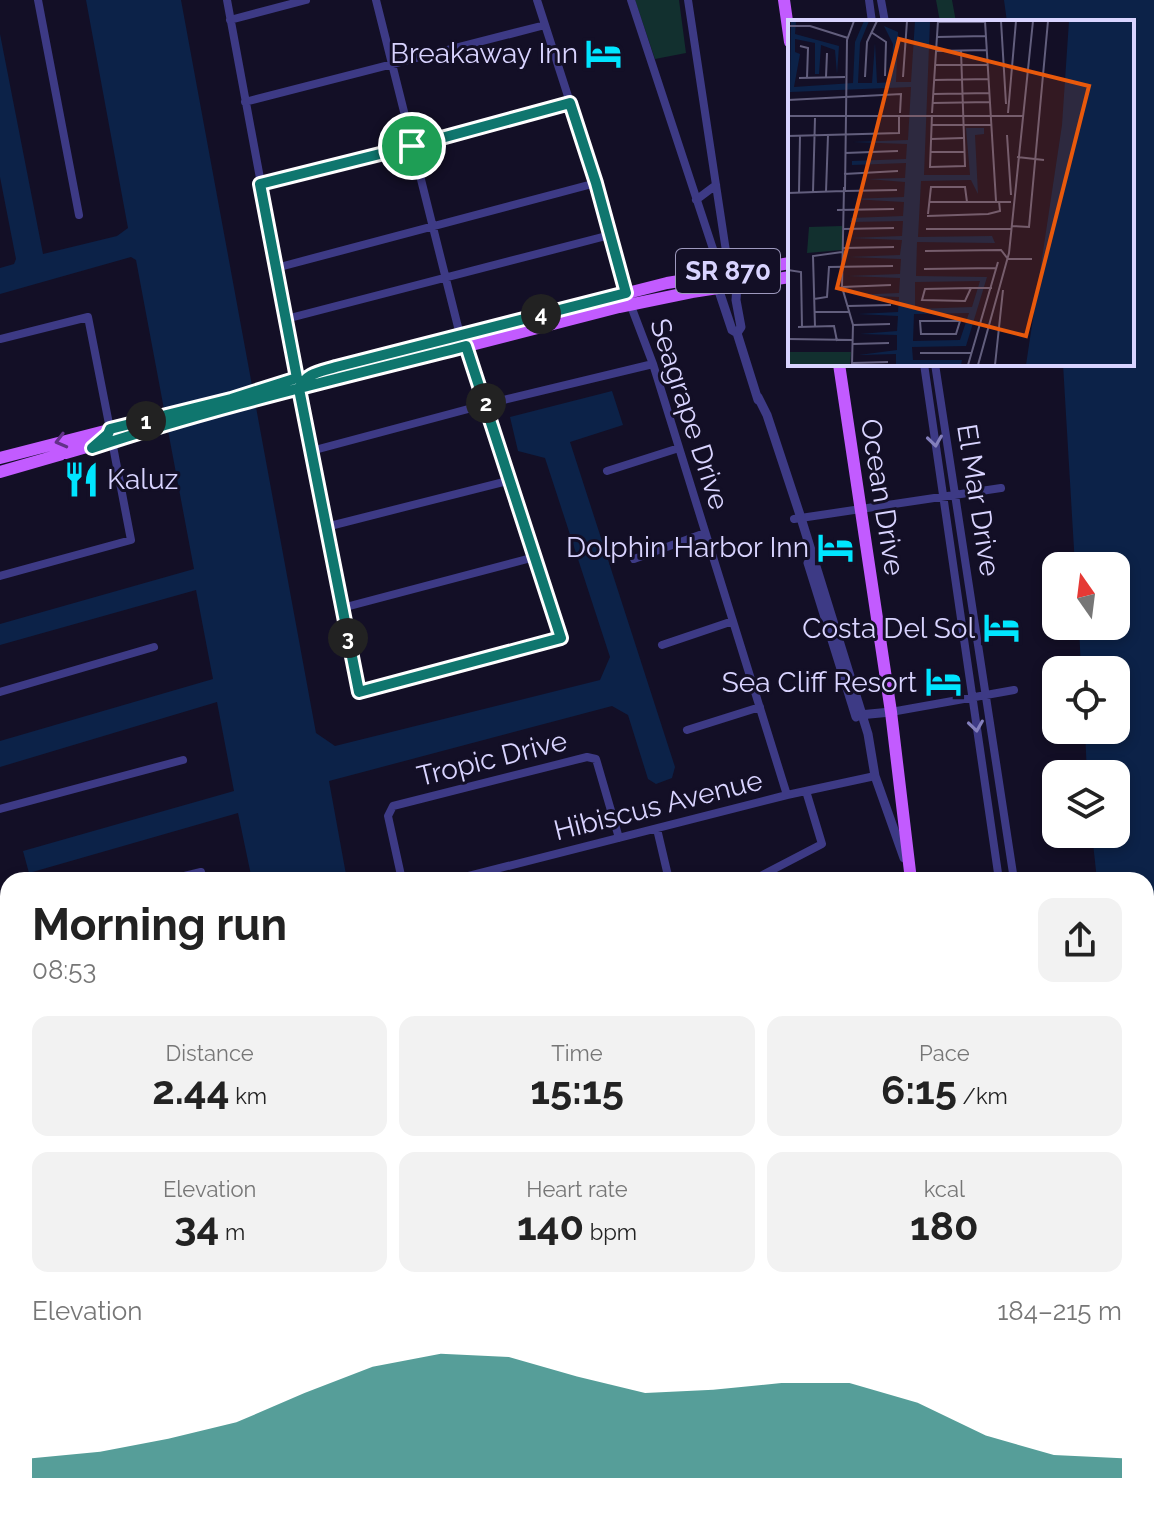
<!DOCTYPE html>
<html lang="en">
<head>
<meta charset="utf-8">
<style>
  :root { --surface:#fff; --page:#f2f2f2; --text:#222; --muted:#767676; --accent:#0f766e }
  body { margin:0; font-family:Raleway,sans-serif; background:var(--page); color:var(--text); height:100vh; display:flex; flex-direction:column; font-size:30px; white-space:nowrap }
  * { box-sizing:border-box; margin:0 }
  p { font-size:26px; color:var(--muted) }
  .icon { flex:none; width:44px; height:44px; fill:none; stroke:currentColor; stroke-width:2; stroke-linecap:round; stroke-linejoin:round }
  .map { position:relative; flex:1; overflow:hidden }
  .side { position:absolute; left:0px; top:872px; width:1154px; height:650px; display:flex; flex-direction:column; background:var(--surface); border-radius:24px 24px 0 0; box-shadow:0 4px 12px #0003 }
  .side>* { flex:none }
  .needle { width:52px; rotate:346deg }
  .tools { position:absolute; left:1042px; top:552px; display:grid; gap:16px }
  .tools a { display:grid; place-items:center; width:88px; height:88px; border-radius:16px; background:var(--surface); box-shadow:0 4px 12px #0003; font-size:40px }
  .pin { position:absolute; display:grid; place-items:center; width:68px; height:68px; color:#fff; margin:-34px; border:4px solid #fff; border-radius:50%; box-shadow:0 2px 8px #0007 }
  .km { position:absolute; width:40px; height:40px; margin:-20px; border-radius:50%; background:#222; color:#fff; font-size:22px; line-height:40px; text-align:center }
  .round { display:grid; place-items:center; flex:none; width:84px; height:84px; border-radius:16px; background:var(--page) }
  .summary { display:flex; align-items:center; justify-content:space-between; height:136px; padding:0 32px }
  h1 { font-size:44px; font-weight:700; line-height:60px }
  .metrics { display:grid; grid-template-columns:repeat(3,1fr); gap:12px; height:136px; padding:8px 32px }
  .metrics div { display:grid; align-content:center; border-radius:16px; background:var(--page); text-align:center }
  .metrics b { font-size:40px; font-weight:700 }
  .metrics small { font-size:22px; font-weight:400 }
  .metrics p { font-size:22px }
  .chart { height:224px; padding:16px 32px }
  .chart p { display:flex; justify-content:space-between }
  .chart svg { width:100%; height:144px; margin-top:8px; fill:var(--accent); opacity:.7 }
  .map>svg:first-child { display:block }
  .green { fill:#12302f }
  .water { fill:#0c2248 }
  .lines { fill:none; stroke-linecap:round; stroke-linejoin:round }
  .minor { stroke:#3d3a85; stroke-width:8 }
  .tertiary { stroke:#3d3a85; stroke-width:9 }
  .primary { stroke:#c25bff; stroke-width:12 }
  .oneway { stroke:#623188 }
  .oneway2 { stroke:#837fbc }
  .route-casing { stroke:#fff; stroke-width:16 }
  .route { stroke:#0f766e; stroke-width:10 }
  .labels { text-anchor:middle; stroke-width:6; stroke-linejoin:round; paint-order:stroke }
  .shield { fill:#130f26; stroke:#9e99be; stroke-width:2 }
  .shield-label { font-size:26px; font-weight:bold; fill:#d9d4ff }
  .poi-label { font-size:28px; fill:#d9d4ff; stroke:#130f26; text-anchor:end }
  .street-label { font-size:28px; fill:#d9d4ff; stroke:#130f26 }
  .inset-road { fill:none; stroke:#625e7d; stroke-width:2 }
  .view { fill:#e8590c; fill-opacity:0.15; stroke:#e8590c; stroke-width:4 }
  .inset-edge { fill:none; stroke:#d9d4ff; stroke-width:4 }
</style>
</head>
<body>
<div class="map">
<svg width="1154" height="1521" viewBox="0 0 1154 1521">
  <rect width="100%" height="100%" fill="#130f26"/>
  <path class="green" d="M635,0H679L686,53L655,59Z
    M936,0H952L956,22H940Z"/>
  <path class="water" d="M86,0H181L316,733L335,746L600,680L610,657L545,458L518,451L510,417L612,391L623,425L570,442L675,767L672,778L656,784L648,779L628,715L612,706L329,781L347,880H252L238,813L29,873L23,851L234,791L217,702L0,767V741L213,679L196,590L0,645V624L194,569L136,260L131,257L0,294V268L14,264L16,259L0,177V34L43,254L117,236L128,228Z
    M1004,0H1154V1236L1146,1204V880H1097L1092,834H1116V774H1087L1085,730H1116V670H1081L1079,626H1116V566H1075L1063,364H1132V22H1007Z
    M164,1514H251L226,1521H139Z
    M376,1514H470L471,1521H377Z
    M524,1514H648L621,1521H497Z"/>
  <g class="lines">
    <path class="minor" d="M38,0L79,215
      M227,0L297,378
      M537,0L596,183L623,285L653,364L787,795
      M631,0L715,255L716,273
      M688,0L729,271
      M869,0L872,22
      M881,0L885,22
      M230,20L306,0
      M245,102L545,25
      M260,184L570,103
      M696,200L716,185
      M276,268L596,183
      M286,319L610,235
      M0,339L88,317L110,429
      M924,364L999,880
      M935,364L1014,880
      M299,389L359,692L561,638L487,404L458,327L376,0
      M311,451L487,404L653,364
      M607,471L679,448
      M794,519L1001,488
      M326,527L511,480
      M634,559L705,533
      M0,576L131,540L112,441
      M342,608L535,557
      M662,645L733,621
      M0,692L154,647
      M891,712L1014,690
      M687,730L760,707
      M0,809L183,760
      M657,829L669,880
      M168,880L201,872
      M402,880L388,816L393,806L587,757L596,759L619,838
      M453,880L787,795L875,776
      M753,880L822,844L806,791
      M0,916L2,927
      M0,1042L8,1040
      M0,1160L8,1158
      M0,1277L8,1275
      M0,1392L8,1390
      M984,1514L985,1521
      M786,1521L810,1514
      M873,1521V1514"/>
    <path class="tertiary" d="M737,285L736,300L741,327L737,333L758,400
      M718,288L732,330L737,333
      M758,397L767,415L801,518L868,734L875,776L904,858
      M808,563L856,717
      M859,715L891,712
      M0,1401L8,1430
      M33,1514L36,1521"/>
    <path class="primary" d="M784,0L790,42
      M839,364L891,712L911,880
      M243,395L336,367L667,283L790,263
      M0,458L175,413
      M0,472L194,416L619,307L692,292L790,277
      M927,1521L928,1514
      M938,1521V1514"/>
  </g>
  <defs><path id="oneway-chevron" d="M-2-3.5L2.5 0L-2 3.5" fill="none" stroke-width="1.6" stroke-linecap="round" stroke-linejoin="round" transform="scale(2)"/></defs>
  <use class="oneway" href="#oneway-chevron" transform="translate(61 441) rotate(165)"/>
  <g class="oneway2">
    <use href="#oneway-chevron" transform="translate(935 441) rotate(82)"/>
    <use href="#oneway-chevron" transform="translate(976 726) rotate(82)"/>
  </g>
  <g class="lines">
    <defs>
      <path id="route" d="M412,146L260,184L297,378L231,399L110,429L108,434L92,448C215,407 341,378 466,346L561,638L359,692L299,389C306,373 320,372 336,367L626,293L596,183L570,103L412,146"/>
    </defs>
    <use href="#route" class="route-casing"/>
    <use href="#route" class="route"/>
  </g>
  <defs>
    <symbol id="hotel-bare" viewBox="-9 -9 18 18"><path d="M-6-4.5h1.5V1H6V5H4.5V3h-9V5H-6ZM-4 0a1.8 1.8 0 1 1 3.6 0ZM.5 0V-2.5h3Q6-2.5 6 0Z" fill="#00e5ff" stroke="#130f26" stroke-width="2.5" paint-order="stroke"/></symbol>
    <symbol id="restaurant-bare" viewBox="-9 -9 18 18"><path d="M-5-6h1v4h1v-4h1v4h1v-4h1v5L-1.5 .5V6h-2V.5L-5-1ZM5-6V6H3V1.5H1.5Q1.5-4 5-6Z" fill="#00e5ff" stroke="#130f26" stroke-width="2.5" paint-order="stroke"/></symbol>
  </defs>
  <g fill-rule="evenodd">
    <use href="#hotel-bare" x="578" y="28" width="51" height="51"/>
    <use href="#restaurant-bare" x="56" y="454" width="51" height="51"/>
    <use href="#hotel-bare" x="810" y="522" width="51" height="51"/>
    <use href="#hotel-bare" x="976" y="602" width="51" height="51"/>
    <use href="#hotel-bare" x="918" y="656" width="51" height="51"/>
  </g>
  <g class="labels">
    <rect class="shield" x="676" y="249" width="104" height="44" rx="6"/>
    <g class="shield-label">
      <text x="728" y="280">SR 870</text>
    </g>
    <g class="poi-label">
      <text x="578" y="63">Breakaway Inn</text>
      <text x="107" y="489" text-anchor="start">Kaluz</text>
      <text x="809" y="557">Dolphin Harbor Inn</text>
      <text x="975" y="638">Costa Del Sol</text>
      <text x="917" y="692">Sea Cliff Resort</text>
    </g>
    <g class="street-label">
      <text transform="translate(690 414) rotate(72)" y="10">Seagrape Drive</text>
      <text transform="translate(883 497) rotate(81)" y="10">Ocean Drive</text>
      <text transform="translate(979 500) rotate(81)" y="10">El Mar Drive</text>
      <text transform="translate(492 758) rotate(-14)" y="10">Tropic Drive</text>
      <text transform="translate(658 805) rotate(-14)" y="10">Hibiscus Avenue</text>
    </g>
  </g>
  <g transform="translate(788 20)">
    <rect width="346" height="346" fill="#130f26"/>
    <path d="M54,206V230L19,233L21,207ZM0,332H63L62,345H0Z" fill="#12302f"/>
    <path d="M3,1H8L7,14L51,26L49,54L47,30L33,25L31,54H27V23L7,19V32L12,34L6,67L65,63L67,22L76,1H81L72,23L70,63H84L87,23L89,63L103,62L105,24L96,6L110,12L108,62H123L127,1H142L136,155H182L178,108H196V114L187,115L190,174L183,160L133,161L130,217L204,216L207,223L129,222L128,256L199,257L178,326L124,327L125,340H174L173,345H108V334L71,335L109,330V315L72,314L109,311L110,296L70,294L110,292L111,277L63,275L111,273L112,258L60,256L112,254L113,239L61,237L112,235L114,220L62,218L114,216L115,201L62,202L63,198L115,196L116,182L63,179L116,177L117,162L80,159L117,158L118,143L64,145V141L118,139L119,124L65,122L120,120L123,67L2,72ZM192,261L184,287L127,289V262ZM181,293L172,320L125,321L126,294ZM281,1H346V345H238L274,105Z" fill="#0c2248" fill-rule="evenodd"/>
    <path class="inset-road" d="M197,1L208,181M213,1L218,84M150,2H197M0,6H22L60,18M83,12L98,22L97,56M149,17L198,16M12,26L20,28L19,58M148,31L199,30M147,45H200M38,57L39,33M77,57L79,22L89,1M115,57L119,1M11,58L57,57M146,60L201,59M146,74L202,73M0,80L113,74L112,93M145,83L202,82M144,93L150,1M220,93L228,1M144,95L142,147L177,146L173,31M0,96H235M144,105H203M219,115L223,175M0,116L111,113V97M143,119L175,118M142,132H176M57,133L110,131M229,137L256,140M56,154L110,151M56,167L54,267L65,305L64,345M57,170L59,20L66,1M57,171L109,170M11,172L12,115M25,172L27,98M38,172L40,115M0,173L55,171M141,182H223M49,190L106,189M140,194L143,167H177L179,182M139,196L200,194L212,191L211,181M224,206L241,207L260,1M55,209L106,208M138,209H224M55,228L106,227M137,231L213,230L220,239H244M136,249L208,248M0,250L13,252L14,307M54,267L103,265M183,268L177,281L134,280L137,269L183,268H204M26,279L39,277L41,247L105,246M60,286L103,285M27,292H61M132,301H172L168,314H133ZM65,305L102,304M10,307L46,306L49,321M27,307L25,236L54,232M0,319L65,320M65,324L101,323M132,333H183M64,343L100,342M180,345L210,242M190,345L221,233L245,1M207,345L215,270"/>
    <path class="view" d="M111,19L301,66L238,316L49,268Z"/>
    <rect width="346" height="346" class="inset-edge"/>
  </g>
</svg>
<div class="tools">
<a><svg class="needle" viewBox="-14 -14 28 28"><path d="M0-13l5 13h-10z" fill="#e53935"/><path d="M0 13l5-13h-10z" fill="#767676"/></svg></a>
<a><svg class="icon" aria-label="locate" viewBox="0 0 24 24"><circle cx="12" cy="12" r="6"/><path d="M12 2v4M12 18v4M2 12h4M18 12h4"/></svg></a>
<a><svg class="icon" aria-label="layers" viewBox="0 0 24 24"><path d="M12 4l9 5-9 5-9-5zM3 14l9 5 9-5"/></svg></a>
</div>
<div class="pin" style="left:412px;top:146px;background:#1e9e55"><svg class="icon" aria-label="arrive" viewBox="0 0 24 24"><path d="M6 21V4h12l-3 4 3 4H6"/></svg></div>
<b class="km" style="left:146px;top:421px">1</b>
<b class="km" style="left:486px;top:403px">2</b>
<b class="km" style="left:348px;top:638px">3</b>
<b class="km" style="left:541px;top:314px">4</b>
<section class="side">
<div class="summary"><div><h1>Morning run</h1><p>08:53</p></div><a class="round"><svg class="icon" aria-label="share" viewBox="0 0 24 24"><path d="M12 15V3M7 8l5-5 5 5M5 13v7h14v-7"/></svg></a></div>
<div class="metrics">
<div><p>Distance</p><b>2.44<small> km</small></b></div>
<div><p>Time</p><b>15:15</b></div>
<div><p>Pace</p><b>6:15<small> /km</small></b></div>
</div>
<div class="metrics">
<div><p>Elevation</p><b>34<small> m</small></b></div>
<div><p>Heart rate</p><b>140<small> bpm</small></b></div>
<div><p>kcal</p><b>180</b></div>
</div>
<div class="chart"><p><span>Elevation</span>184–215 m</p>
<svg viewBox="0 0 160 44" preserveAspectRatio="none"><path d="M0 44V38L10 36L20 32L30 27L40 18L50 10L60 6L70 7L80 13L90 18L100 17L110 15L120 15L130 21L140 31L150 37L160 38V44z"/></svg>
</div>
</section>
</div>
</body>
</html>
